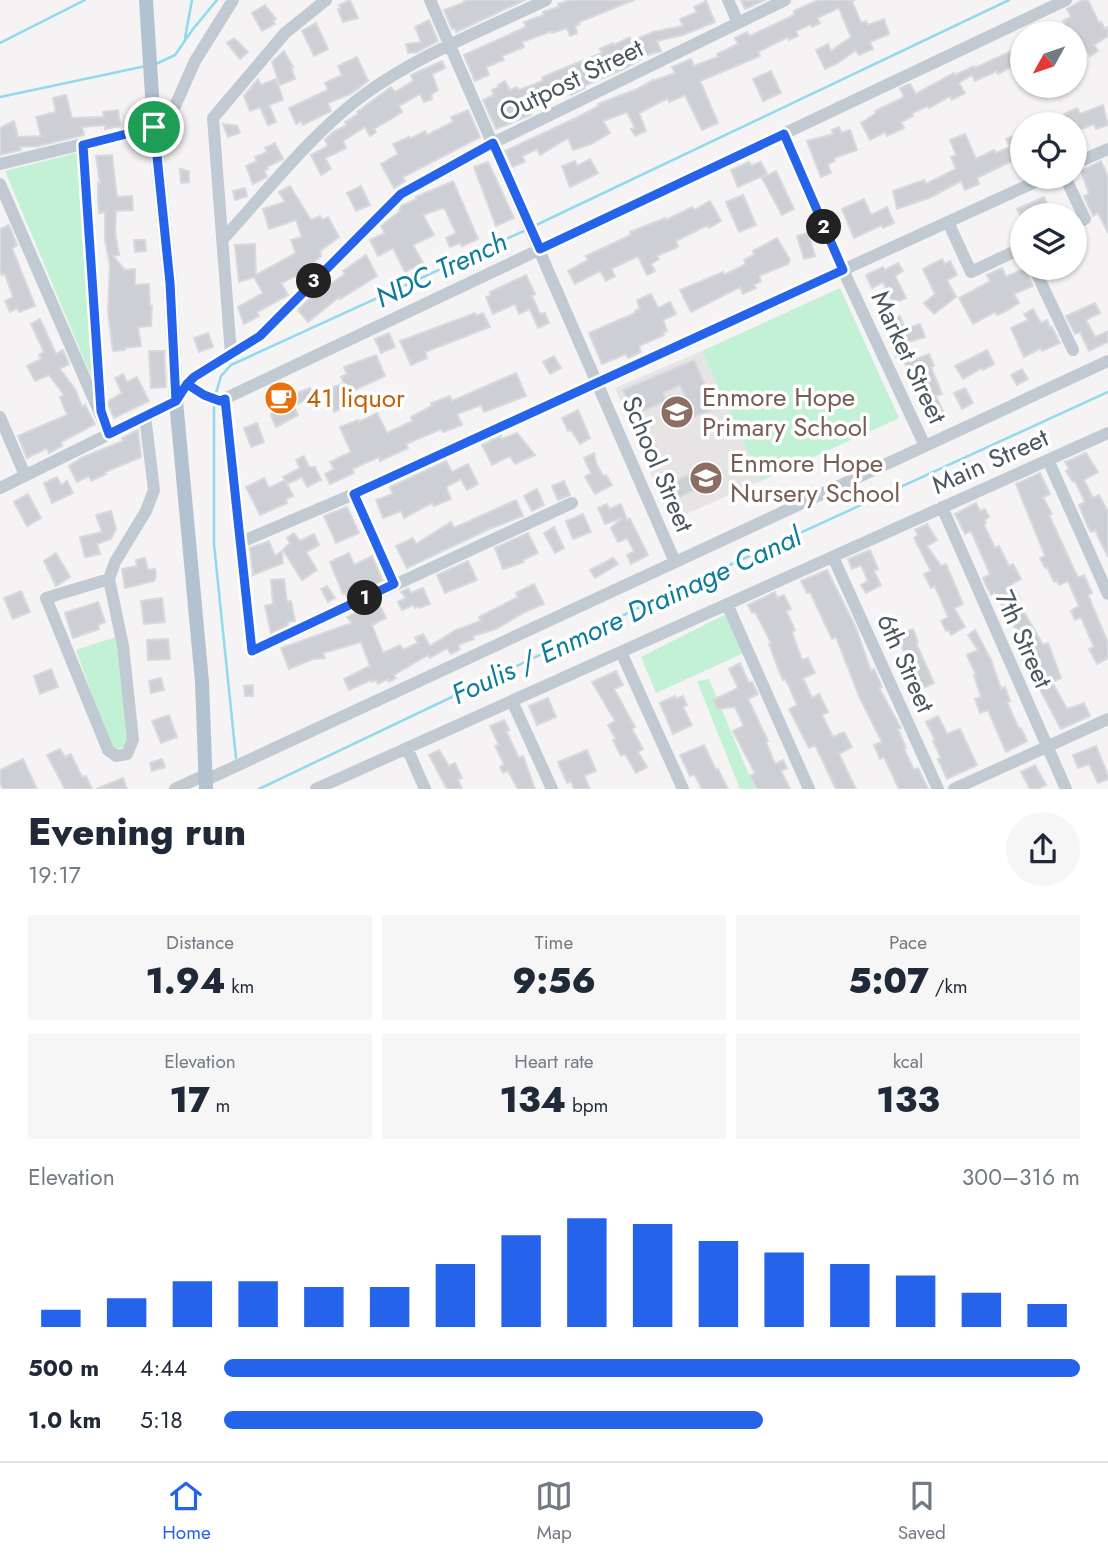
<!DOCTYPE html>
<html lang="en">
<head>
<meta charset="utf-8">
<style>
  :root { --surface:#fff; --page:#f6f6f7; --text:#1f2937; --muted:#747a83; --line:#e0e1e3; --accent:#2563eb }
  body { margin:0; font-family:Jost,sans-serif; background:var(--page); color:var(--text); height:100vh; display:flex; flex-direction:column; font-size:26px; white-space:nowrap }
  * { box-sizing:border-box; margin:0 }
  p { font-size:23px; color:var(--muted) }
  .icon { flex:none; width:38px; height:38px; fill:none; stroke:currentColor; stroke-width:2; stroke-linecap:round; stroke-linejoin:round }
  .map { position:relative; height:789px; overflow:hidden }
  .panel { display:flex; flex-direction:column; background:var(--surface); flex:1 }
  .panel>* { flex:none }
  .needle { width:46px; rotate:230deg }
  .tools { position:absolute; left:1010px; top:21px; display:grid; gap:14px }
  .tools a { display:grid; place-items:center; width:77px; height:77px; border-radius:50%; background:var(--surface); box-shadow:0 2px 5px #0004; font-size:35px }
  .pin { position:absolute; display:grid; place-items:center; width:60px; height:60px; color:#fff; margin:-30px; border:4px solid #fff; border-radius:50%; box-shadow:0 2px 7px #0007 }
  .km { position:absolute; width:35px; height:35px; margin:-18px; border-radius:50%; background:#222; color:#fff; font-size:19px; line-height:35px; text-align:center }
  .round { display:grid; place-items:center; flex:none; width:74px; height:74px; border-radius:37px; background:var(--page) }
  .head { display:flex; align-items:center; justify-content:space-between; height:119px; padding:0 28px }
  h1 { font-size:38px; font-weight:800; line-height:52px }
  .metrics { display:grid; grid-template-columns:repeat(3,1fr); gap:10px; height:119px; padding:7px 28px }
  .metrics div { display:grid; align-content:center; border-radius:0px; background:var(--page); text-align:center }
  .metrics b { font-size:35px; font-weight:800 }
  .metrics small { font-size:19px; font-weight:400 }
  .metrics p { font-size:19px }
  .chart { height:196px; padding:14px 28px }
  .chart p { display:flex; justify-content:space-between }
  .chart svg { width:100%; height:126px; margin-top:7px; stroke:var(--accent); stroke-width:6 }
  ul { padding:0 28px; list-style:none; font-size:23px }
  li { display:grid; grid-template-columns:112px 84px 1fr; align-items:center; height:52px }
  li i { height:18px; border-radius:9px; background:var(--accent) }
  .tabs { display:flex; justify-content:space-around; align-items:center; height:98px; border-top:2px solid var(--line); background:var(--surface); font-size:19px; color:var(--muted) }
  .tabs a { display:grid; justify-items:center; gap:4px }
  .tabs .on { color:var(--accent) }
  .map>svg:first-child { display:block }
  .education { fill:#e6e4e5 }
  .green { fill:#c3f1d5 }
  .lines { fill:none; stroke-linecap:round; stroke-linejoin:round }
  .stream { stroke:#90daee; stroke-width:2.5 }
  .building { fill:#cdcfd5; stroke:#d7d9de; stroke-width:2 }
  .minor { stroke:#c1cad2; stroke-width:12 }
  .major { stroke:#b3c2d1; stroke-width:14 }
  .route-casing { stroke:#fff; stroke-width:14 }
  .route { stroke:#2563eb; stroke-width:9 }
  .labels { text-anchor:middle; stroke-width:7; stroke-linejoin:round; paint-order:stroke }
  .street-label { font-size:26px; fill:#4a5661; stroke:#fff }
  .education-label { font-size:26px; fill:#785e54; stroke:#fff; text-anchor:start }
  .food-label { font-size:26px; fill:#c56008; stroke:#fff; text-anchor:start }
  .water-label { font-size:28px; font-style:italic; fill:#0c7c9b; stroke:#fff }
</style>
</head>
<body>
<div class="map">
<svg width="1108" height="789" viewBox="0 0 1108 789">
  <rect width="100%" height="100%" fill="#f5f3f3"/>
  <path class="education" d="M702,351L761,481L670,521L615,388Z"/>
  <path class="green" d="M77,153L94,383L5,171Z
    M840,288L899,418L761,481L702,351Z
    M726,614L744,653L656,693L641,657Z
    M116,637L128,741L125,747L115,749L111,747L76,650Z
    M709,679L755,789H740L697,681Z"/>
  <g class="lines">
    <path class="stream" d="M185,38L192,0
      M0,43L85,0
      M156,64L175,55L193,29L217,0
      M0,97L146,66
      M532,227L1009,0
      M216,393L221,376L231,365L526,230
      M214,403V544L236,758
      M259,789L695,581L1108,392"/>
  </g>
  <path class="building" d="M350,0L358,18L343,22L338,9L341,8L339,5Z
    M464,0H525L456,32L455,28L452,29L444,10L465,2Z
    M570,0H634L579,22L580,24L575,26L577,33L570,36L567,28L552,33V31L522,42L524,47L502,56L504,60L486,67L489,75L475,81L464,55L526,27L524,22L544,15L543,12L559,7L558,4Z
    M741,0H765L745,9Z
    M818,0H855L852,1L861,23L866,21L868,25L884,19L889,34L870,42L873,49L859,55L856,50L838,63L825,69L816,50L828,44L831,51L851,37L839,8L817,18L820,23L812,27L811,24L796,31L798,36L789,40L788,37L758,52L760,56L700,81L718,123L702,130L685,95L669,102L668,98L639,113L646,131L635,136L631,129L635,128L627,112L603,121L610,133L591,144L573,150L568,138L540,155L537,149L522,156L525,162L512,167L505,151L576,118L599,106L598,104L637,89L653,80V81L675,73L672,67L691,59L694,66L718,57L717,54L738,44L735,38L747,32L750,36L794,15V11Z
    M1083,0H1088L1099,23L1101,22L1105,29L1108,27V36L1094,45L1098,51L1090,56L1080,39L1074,42V33H1049L1065,24L1063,21L1071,17L1067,9Z
    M706,1L715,22L683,35L657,41L661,51L647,55L626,68L584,86L585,88L571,95L570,91L528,109L531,115L496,129L483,100L494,95L492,90L499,87L498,85L505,81L510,90L517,87L519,90L543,81L542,77L602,53L600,49L613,43L614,45L630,37L632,41L653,32L683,26L680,19L697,12L694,7Z
    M265,5L276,19L273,21L275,24L262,31L252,13Z
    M429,20L438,41L417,52L408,53L406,44L421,42L415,27Z
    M316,23L328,49L314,56L302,31Z
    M234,38L248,52L240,59L227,43Z
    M1022,46V61L998,74L997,71L975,81L972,75L959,83L965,93L952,100L950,96L929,108L928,106L912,113L913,116L901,122L904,128L887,136L885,132L870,140L861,123L876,113L875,111L904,97L900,88L910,84L916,94L954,73L955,75L974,66L975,68Z
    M284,51L293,67H291L295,79L280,85L272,62Z
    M357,57L368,81L352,93L328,103L331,111L303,125L301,121L296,124L289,108L328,90L325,83L342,75L338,66Z
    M442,61L445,68L432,74L438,90L431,95L432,99L424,102L420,94L399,106L402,112L374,129L376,132L370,136L365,127L343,141L346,148L325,158L331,169L321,175L311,155L328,146L325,140L333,132L347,125L345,122L358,114L357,112L391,87L395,92L413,81L411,75Z
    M771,71L781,93L763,101L753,79Z
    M258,79L261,85L276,79L283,100L269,105L276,122L268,125L260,107L250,111L244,96Z
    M66,95L72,118L104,117L103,112L118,110L120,126L105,129V125L82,127L84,135L38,146L20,147L21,150L0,155V128L14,121L18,137L41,136L36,117L56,112L53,98Z
    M1103,105L1108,125L1096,129L1094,124L1074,132V124H1068L1064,114L1077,108L1080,114Z
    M468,110L480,137L403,177L405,181L394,188L381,164L398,154L393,144L409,137L410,139L425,131L427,135L453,122L451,117Z
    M223,124L237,126L240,133L228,137Z
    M839,127L841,133L850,130L857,150L834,158L835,161L828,164L831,173L821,177L807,141L833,134L832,130Z
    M965,134L976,159L994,150L996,153L1010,147L1006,139L1013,136L1022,156L977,178L979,184L965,190L961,181L931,197L897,209L893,191L924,180L926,184L956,169L951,157L956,155L950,140Z
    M275,143L283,159L267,167L268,169L264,171L267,177L253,184L246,166L257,161L255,157L267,152L265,148Z
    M112,155L117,197L132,196L133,210L116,211L115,232L119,255L113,256L125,270L135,269V285L149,284L150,306H152L151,326L138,327L141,346L125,348V350L113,351L108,312L110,265L105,240V212L99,213L98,199V183H100L96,156Z
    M590,159L598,173L570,187L562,166L575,161L577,166Z
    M1101,161L1108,177V233L1098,213L1093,216L1084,196L1089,194L1081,171Z
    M488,162L514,218L496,226L474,167Z
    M749,162L751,166L761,162L767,174L738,187L731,170Z
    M180,169L189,171V182L181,183Z
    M776,171L794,209L782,215L762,178Z
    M453,181L478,239L462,246L460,243L450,247L446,238L456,233L445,209L442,208L423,215L434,235L413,245L423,263L405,272L393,248L378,256L370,240L385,233L381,226L399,212L401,206L417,199L416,197Z
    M290,186L311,220L320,216L322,220L328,217L339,237L320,251L321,256L298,275L281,283L288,295L257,312L259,316L244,324L238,307L263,293L254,277L239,282L235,245L255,244L256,275L296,253L291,240L302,237L296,220L269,229L263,209L285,202L279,192Z
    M361,186L370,205L356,211L347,193Z
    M245,188L247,196L235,200L233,191Z
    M743,195L756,225L739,232L726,202Z
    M1044,197L1050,210L1044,212L1045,215H1020L1017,209Z
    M864,199L871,215L887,207L894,223L883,228L882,225L854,238L842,209Z
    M710,201L721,221L709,228L708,225L676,241L678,247L657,256L659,259L651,264L655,271L647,275L638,256L611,269L615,276L606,281L600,271L575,284L568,271L588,260L586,256L631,235L630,232L665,218L666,220L692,207L694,210Z
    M9,225L17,245L12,248L35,306L19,312L17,308L10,312L5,301L13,297L5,274L2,275L0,271V229Z
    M808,233L815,256L804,259L797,236Z
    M777,238L790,260L788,264L759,276L761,281L754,285L756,288L743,294L740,287L691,312L680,290L723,272L724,275L746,264L744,260L754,255L753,251Z
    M134,240H145L146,251L135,252Z
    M366,255L377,276L340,299L339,297L308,322L298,310L309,299L345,274L343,271Z
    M942,259L945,264L950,261L957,275L947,280L956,297L934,314L924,303L935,294L923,269Z
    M898,263L903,271L895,276L906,298L893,304L883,282L872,288L866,275L883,267L885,270Z
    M1002,268L1006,277L1025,268L1033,286L1014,294L1019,303L1004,312L997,315L995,312L973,324L959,298L987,283L990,281L987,275Z
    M526,275L535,294L532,296L540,314L545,313L549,323L538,328L530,309L519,314L515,304L493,314L486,297L491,295L490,292Z
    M651,294L658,308L670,302L676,314L663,320L667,331L663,333L664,335L639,346L641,352L628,358L626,354L602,364L589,333L635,313V311L640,309L637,300Z
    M1095,303L1100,313L1086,320L1095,337L1108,331V342L1089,351L1080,332L1075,334L1066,316Z
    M1033,309L1041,323L1047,320L1050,328L1052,327L1060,343L1042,351L1041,348L1024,357L1011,328L1028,320L1024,314Z
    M475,313L476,316L483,313L490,327L425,352L427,358L411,365L400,341Z
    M900,316L905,329L920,324L925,337L905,343L907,346L904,347L907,354L897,359L888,339L895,336L890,325L893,323L891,319Z
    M40,319L56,354L63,350L69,364L60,369L75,389L82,407L85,405L95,424L61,442L62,446L49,453L47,448L27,458L18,436L67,415L60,397L64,395L49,375L35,381L27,366L41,359L39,355L44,352L31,324Z
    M208,333L213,347L199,352L194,338Z
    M389,333L395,347L381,353L375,339Z
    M987,350L994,364L983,370L982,368L963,379L955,366Z
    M149,351H164L166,387L151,388Z
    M929,354L934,366L931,367L942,394L936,396L946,418L932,425L910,382L913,381L905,363Z
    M376,355L385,376L344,395L348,406L334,412L326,390L344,383L341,377L347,374L344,367Z
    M554,356L561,368L550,374L543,362Z
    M694,360L715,408L694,417L680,385L663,393L666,401L633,415L623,390Z
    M1022,369L1028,379L1017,385L1011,375Z
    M516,373L526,396L484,412L481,405L457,414L462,425L443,432L441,429L406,444L408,448L380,461L379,457L352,469L354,473L330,484L325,474L334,469L330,462L351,452L340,427L358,420L359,422L377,413L387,433L413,421L411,417L432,406L431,403L450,396L452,401Z
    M123,374L127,382L137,377L149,401L114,418L108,404L109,401L122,393L115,378Z
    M282,382L289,396L310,388L314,398L293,405L298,415L276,427L271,415L275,406L267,390Z
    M965,388L973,403L962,409L954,393Z
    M578,410L590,438L580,444L571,430L568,431L562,418Z
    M257,423L264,442L251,447L244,428Z
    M138,430L141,457L105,472L106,474L91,481L89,476L77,482L69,466L81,458L123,441L122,438Z
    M517,433L535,455L515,464L510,456L492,465L482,445L501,436L502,439Z
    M654,440L661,459L652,462L646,443Z
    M594,453L596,463L603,476L606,475L612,485L595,494L585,477L591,473L584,458Z
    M1086,453L1098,472L1084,480L1093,498L1099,495L1108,512V557L1095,530L1091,532L1087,525L1079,505L1085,502L1075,481L1073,482L1066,471L1069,469L1065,462Z
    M304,456L309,467H315L321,480L307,487L302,477L287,484L283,477L300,468L296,460Z
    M446,461L452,472L468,464L478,484L467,490L461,479L446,487L451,499L434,506L432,503L404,518L401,511L383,518L376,500L393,494L390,487Z
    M707,467L713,482L670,501L664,486Z
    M1040,473L1050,494L1043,497L1052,514L1049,515L1078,578L1084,575L1092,593L1088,595L1108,643V658L1097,664L1089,649L1094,647L1081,617L1075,620L1071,611L1079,606L1068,581L1059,585L1057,581L1054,582L1047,567L1045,568L1040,558L1045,556L1016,484Z
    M57,477L61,485L67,481L73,493L52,503L44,483Z
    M264,478L269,488L285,480L293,496L286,499L287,503L260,515L246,487Z
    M564,481L570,495L558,500L552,486Z
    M537,489L544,505L532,511L524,496Z
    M28,494L41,518L27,526L14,502Z
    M516,500L523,516L489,529L407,568L396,546L413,538L416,544L451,522L454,528Z
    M976,503L980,511L985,509L989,517L985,520L986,523L984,525L995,548L999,546L1009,566L1013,564L1021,579L1012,584L1020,599L1017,600L1043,645L1048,643L1061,678L1052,682L1067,709L1084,703L1090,716L1061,729L1039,688L1036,690L1022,659L1026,657L1016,639L1020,637L995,593L991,595L985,583L983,578L990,574L971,531L965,534L955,514Z
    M607,504L609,509L621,504L627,520L630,519L648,555L631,564L627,555L634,551L627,538L618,542L611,528L622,518L605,524L598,508Z
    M347,507L359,533L336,543L324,516Z
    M111,511L116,529L111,539L97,544L100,554L85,557L80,537L102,532L96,515Z
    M583,514L591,532L573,539L566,521Z
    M927,524L937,540L927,546L941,566L946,564L963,604L954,608L965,627L951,635L949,630L946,631L941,621L948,617L935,586L931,588L924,574L931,571L914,538L918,535L915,530Z
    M554,527L564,548L555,553L544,533Z
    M294,533L300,541L314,534L319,545L306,552L317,570L302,580L283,550L290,543L287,538Z
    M528,533L538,553L523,560L524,562L503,569L495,548Z
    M269,541L275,556L282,551L283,563L253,575L250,548Z
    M870,550L878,569L874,571L881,585L866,593L861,585L868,581L861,565L852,569L848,559Z
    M56,553L70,577L56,586L44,561Z
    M349,553L354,565L372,556L383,581L347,597L345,593L343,594L330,562Z
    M145,558L148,570L155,569L156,576L154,581L125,588L122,569L137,566L136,560Z
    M613,558L618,564L595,578L590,570Z
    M468,561L477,580L445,593L437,575Z
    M827,570L856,628L871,671L874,669L882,687L879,688L901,728L898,729L906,748L904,749L914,770L918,768L928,789H899L884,757L880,759L874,745L882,742L859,696L836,637L832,639L810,592L807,593L801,581Z
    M284,579L287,602L291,601L295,621L288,622V625L271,633L265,606L273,604L271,580Z
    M534,584L544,604L525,612L496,629L473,636L474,639L458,645L460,649L451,654L447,648L430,658L428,655L394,675L396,678L389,682L388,679L378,684L376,680L372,682L371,680L349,690L344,679L370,666L361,642L323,653L325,658L313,659L289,669L281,648L352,623L347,617L378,602L386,618L372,625L383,653L400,645L403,650L418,643L415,638L423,634L430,646L456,630L481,621L479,617L518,597L516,593Z
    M327,586L335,598L328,602L321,589Z
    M408,588L411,593L423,588L430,604L419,608L418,606L415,608L413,605L402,610L398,602L406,598L401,592Z
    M21,591L30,612L13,619L4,598Z
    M775,592L777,598L784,595L791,609L786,611L795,630L792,632L802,660L808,658L815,673L803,678L812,698L819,694L828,712L822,715L833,737L844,732L852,747L839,754L856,789H836L815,745L809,748L789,709L797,705L788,684L785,679L783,680L779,671L769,644L771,643L760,621L755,612L752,613L748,605Z
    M162,598L165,622L144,624L141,601Z
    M98,602L105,622L98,625L99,629L73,638L65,613Z
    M913,629L918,642L916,643L934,683L915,692L908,678L904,680L894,658L905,654L897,635Z
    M975,630L991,660L1001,689L1005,687L1010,701L1007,702L1019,729L1021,728L1027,741L1006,752L988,710L980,713L975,699L981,697L974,675H976L967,655L978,650L968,635Z
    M168,639L170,659L148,660L147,640Z
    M740,663L749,683L752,682L758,694L748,699L768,741L766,742L775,764L783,760L787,768L781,771L790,789H757L750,776L755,773L733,731L744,726L735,707L717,709L713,700L738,688L729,669Z
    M51,669L58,687L40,694L34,676Z
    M616,671L623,685L614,689L635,727L632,729L643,749L638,752L647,767L636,773L625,754L621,756L613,740L616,739L608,725L615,721L592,682Z
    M161,678L164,690L151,693L149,681Z
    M253,685V696H245L244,686Z
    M675,696L676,699L683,696L687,705L683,707L692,725L673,734L660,703Z
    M548,698L556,717L537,725L529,706Z
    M169,715L177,737L161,743L152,721Z
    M938,716L947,734L960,729L977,765L947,779L938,759L941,758L933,741L935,740L926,722Z
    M504,720L509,730L506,731L519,758L523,756L535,789H518L508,771L503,773L500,767L504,764L495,746L499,745L490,726Z
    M704,745L716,770L718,769L728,789H702L694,774L690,776L680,755Z
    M1096,746L1108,775V779L1098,783L1089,764L1078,768L1073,755Z
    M60,749L65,757L71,754L82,777L86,776L92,789H65L47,755Z
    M439,750L449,766L455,763L462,778L458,779L462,789H447L429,755Z
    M587,750L596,771L584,776L590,789H574L571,781L567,783L558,762Z
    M23,759L37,789H3L0,783V770Z
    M162,759L165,767L152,771L150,763Z
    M1035,765L1046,785L1038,789H1030L1021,772Z
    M123,778L127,789H96Z"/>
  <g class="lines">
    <path class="minor" d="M430,0L675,562
      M728,0L738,23
      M784,134L843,270L925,446
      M156,142L167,124L195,61L233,0
      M83,145L100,400
      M0,164L154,127
      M1074,164L1108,149
      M1065,177L1085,219L1074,224
      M0,184L109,434
      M948,222L971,272L1022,248
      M223,239C266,192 314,131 365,94C420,54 486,29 546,0
      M1034,268L1073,350
      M231,354L213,118L285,33L326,0
      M187,384L204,395L220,401L1066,0
      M225,399L252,651L572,503
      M0,417L25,475
      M1048,460L1108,594
      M0,488L176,401L187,384L194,377L260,336L401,194L493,143L785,0
      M354,494L394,584
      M942,507L1066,789
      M241,542L354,494L1046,177
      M833,557L938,789
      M109,579L46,598L108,750L116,756L127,754L133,740L123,646L109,579L115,562L146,511L154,490L145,416
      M727,604L809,789
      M621,652L683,789
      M512,701L552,789
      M407,748L425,789
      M206,780L1108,361
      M175,789L205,775
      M316,789L1108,433
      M954,789L1108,719"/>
    <path class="major" d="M146,0L154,127L170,283L176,401L202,682L206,789"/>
  </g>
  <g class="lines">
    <defs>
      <path id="route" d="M154,127L170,283L176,401L187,384L204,395L220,401L225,399L252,651L394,584L354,494L843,270L784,134L540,249L493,143L401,194L260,336L194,377L187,384L176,401L109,434L101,411L83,145L154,127"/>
    </defs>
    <use href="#route" class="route-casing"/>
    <use href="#route" class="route"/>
  </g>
  <defs>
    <symbol id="cafe-disc" viewBox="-11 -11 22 22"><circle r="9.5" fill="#e8710a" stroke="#fff"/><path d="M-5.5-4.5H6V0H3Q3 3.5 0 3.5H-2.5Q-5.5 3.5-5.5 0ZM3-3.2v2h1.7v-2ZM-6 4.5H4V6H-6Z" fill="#fff"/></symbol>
    <symbol id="school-disc" viewBox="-11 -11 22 22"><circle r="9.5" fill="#8d6e63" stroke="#fff"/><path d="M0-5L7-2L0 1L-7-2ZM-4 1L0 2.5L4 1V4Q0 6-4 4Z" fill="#fff"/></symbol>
  </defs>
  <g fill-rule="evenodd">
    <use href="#cafe-disc" x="262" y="379" width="38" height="38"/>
    <use href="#school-disc" x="658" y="393" width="38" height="38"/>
    <use href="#school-disc" x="687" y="459" width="38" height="38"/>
  </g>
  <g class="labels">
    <g class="street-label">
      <text transform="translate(571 80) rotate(-26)" y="9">Outpost Street</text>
      <text transform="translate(909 357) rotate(65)" y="9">Market Street</text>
      <text transform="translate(990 461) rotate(-24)" y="9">Main Street</text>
      <text transform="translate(658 464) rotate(67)" y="9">School Street</text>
      <text transform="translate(1024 639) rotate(66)" y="9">7th Street</text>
      <text transform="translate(906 663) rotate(66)" y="9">6th Street</text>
    </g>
    <g class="education-label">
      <text x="702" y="406">Enmore Hope<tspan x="702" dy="30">Primary School</tspan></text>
      <text x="730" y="472">Enmore Hope<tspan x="730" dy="30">Nursery School</tspan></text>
    </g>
    <g class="food-label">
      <text x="306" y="407">41 liquor</text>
    </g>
    <g class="water-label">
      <text transform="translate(441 269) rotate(-25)" y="10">NDC Trench</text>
      <text transform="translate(626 615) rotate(-25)" y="10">Foulis / Enmore Drainage Canal</text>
    </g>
  </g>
</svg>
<div class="tools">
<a><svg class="needle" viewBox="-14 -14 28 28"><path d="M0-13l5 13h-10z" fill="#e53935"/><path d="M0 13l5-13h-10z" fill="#747a83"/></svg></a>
<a><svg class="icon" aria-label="locate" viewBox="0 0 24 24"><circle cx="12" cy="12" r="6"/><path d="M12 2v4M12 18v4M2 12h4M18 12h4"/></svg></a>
<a><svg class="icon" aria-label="layers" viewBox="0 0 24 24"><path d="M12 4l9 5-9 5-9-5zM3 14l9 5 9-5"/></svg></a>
</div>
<div class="pin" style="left:154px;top:127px;background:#1e9e55"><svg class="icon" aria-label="arrive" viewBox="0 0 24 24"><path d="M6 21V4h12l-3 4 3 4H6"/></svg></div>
<b class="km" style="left:365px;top:598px">1</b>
<b class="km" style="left:824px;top:227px">2</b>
<b class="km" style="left:314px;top:281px">3</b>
</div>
<section class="panel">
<div class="head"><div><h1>Evening run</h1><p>19:17</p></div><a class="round"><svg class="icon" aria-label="share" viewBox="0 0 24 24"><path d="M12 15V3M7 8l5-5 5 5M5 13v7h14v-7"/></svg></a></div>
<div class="metrics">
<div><p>Distance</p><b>1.94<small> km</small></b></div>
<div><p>Time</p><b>9:56</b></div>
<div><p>Pace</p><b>5:07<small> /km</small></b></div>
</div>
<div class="metrics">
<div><p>Elevation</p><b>17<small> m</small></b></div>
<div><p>Heart rate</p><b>134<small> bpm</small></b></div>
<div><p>kcal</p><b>133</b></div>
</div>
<div class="chart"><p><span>Elevation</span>300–316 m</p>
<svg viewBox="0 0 160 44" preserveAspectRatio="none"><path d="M5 44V38M15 44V34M25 44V28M35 44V28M45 44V30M55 44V30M65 44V22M75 44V12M85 44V6M95 44V8M105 44V14M115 44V18M125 44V22M135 44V26M145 44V32M155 44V36"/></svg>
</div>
<ul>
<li><b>500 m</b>4:44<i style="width:100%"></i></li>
<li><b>1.0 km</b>5:18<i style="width:63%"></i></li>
</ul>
</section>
<nav class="tabs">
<a class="on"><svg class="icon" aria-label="home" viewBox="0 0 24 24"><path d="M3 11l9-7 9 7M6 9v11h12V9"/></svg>Home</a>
<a><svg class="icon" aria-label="map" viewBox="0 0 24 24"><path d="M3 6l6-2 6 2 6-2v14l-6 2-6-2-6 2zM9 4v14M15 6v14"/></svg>Map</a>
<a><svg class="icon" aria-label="saved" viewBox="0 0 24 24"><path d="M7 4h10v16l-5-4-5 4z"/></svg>Saved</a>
</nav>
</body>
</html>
